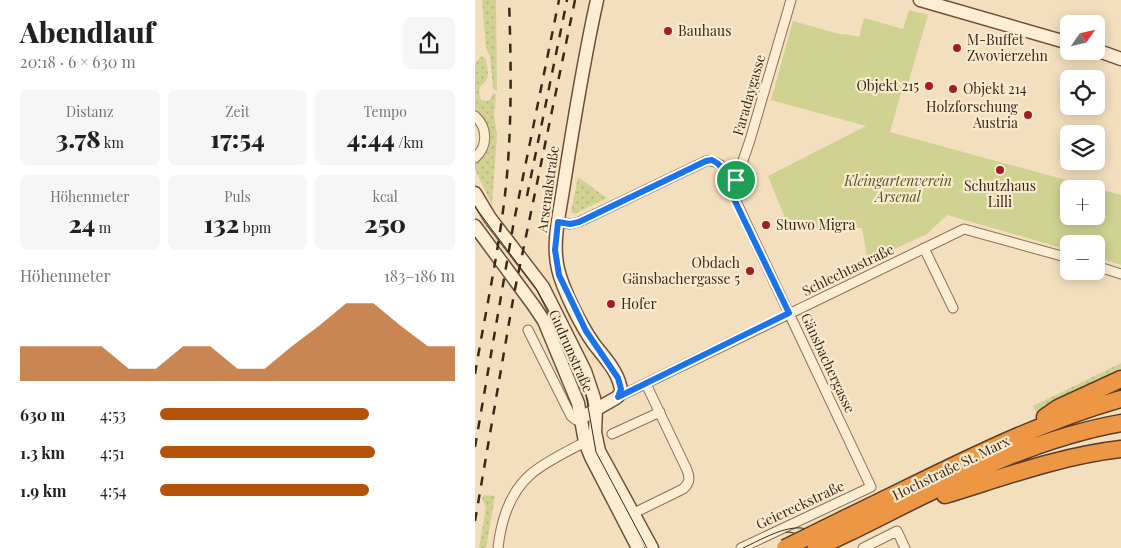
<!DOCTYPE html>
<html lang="de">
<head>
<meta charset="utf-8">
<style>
  :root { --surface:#fff; --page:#f6f6f6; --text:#202124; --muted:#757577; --accent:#b45309 }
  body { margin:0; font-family:"Playfair Display",serif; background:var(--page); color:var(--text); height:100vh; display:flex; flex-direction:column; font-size:19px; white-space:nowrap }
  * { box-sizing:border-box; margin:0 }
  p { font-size:16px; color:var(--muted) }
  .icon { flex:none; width:28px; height:28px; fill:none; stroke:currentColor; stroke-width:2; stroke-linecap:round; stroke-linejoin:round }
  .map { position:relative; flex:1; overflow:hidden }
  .sheet { display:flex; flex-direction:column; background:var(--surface); width:475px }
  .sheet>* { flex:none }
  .needle { width:32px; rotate:56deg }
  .fabs { position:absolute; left:585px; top:15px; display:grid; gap:10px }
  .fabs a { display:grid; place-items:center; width:45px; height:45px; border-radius:8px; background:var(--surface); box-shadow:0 2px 12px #0003; font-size:25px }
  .pin { position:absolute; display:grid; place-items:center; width:42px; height:42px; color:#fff; margin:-21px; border:2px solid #fff; border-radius:50%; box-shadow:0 1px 5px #0007 }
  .round { display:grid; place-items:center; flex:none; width:52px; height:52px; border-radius:8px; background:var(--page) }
  .headline { display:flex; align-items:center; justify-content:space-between; height:85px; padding:0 20px }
  h1 { font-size:28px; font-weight:800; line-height:38px }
  .figures { display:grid; grid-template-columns:repeat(3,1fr); gap:8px; height:85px; padding:5px 20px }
  .figures div { display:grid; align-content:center; border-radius:8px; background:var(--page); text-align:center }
  .figures b { font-size:25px; font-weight:800 }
  .figures small { font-size:14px; font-weight:400 }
  .figures p { font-size:14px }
  .chart { height:140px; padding:10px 20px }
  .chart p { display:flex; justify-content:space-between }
  .chart svg { width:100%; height:90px; margin-top:5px; fill:var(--accent); opacity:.7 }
  ul { padding:0 20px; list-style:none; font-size:16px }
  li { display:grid; grid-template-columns:80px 60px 1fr; align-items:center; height:38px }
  li i { height:12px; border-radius:6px; background:var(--accent) }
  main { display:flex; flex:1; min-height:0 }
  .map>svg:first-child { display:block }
  .grass { fill:url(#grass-dots) }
  .garden { fill:#cfd291; fill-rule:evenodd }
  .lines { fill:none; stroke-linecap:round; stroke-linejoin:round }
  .street-casing { stroke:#8d6f54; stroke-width:11 }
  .secondary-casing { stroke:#6f5038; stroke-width:15 }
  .highway-casing { stroke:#5a3d29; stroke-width:19 }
  .street { stroke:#fdedd2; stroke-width:9 }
  .secondary { stroke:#fdedd2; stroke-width:12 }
  .highway { stroke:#ed9744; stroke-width:16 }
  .tram { stroke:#3b281b; stroke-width:1 }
  .rail { stroke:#3b281b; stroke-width:2.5; stroke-dasharray:9 9; stroke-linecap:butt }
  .highway-bridge-casing { stroke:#5a3d29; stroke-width:19; stroke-linecap:butt }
  .highway-bridge { stroke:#ed9744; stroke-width:16 }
  .route-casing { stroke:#fff; stroke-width:10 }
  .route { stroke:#1a73e8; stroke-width:6 }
  .poi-dot { fill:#a31d27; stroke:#f9eace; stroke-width:2 }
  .labels { text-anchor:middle; stroke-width:4.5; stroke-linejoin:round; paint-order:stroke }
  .poi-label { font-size:14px; fill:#3b281b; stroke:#f9eace; text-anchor:start }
  .street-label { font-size:14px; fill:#3b281b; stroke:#f9eace }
  .park-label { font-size:14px; font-style:italic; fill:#4f591f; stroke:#f9eace }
</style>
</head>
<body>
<main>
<section class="sheet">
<div class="headline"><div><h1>Abendlauf</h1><p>20:18 · 6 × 630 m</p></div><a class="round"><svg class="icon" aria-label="share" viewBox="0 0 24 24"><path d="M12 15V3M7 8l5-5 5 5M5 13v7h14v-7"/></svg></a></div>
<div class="figures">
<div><p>Distanz</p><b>3.78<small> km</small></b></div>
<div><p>Zeit</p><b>17:54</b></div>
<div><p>Tempo</p><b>4:44<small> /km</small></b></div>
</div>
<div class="figures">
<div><p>Höhenmeter</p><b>24<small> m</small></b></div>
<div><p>Puls</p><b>132<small> bpm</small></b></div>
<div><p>kcal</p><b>250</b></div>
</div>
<div class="chart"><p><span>Höhenmeter</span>183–186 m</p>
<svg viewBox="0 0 160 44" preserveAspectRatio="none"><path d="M0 44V27L10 27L20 27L30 27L40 38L50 38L60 27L70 27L80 38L90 38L100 27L110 17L120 6L130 6L140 17L150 27L160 27V44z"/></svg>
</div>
<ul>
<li><b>630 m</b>4:53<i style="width:71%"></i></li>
<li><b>1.3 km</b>4:51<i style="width:73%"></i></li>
<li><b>1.9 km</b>4:54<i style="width:71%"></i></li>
</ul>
</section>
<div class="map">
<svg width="646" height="548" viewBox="0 0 646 548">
  <defs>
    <pattern id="grass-dots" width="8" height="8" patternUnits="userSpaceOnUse" patternTransform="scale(1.25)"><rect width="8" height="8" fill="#cfd291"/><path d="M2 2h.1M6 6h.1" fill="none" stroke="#b3b47c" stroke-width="1.8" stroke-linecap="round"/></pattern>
  </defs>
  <rect width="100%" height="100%" fill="#f3dfbe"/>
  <path class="grass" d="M7,0H21L22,91L18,89L15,56L11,48Z
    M6,56L11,59C12,72 17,78 5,86L4,94L6,100L11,101L16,99L18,93L21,94L19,116L22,134L17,205L0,169V164L10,153L15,140L12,123L0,109V64Z
    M103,177L132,198L99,214L96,212Z
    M646,363V371L562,413L558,406Z
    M9,495L20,496L11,548H4L11,507L7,499Z"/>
  <path class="garden" d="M434,10L453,15L430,94L426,93L415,132L646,195V265L621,257V244H594V250L472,215L452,234L393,261L387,228H314L293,176L391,126L296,100L318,21L364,34H370L384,37L389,18L428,29ZM594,189H621V216H594Z"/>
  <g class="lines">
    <defs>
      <path id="street" d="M0,116C13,128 13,146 0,158
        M83,222L95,224L104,222L231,161C244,159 252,172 261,181
        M449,248L478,308
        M621,266L646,274
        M53,330L96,416L101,420L106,418
        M143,397L489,229L594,258
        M137,434L185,412
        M157,514L208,489C215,483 215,478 212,470L171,384
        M23,548C26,521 34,493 56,474C70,462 93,451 110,442
        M266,548L396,487L259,197L261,181L275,140L316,0
        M388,548L422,531L430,548"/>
      <path id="secondary" d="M445,0L594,43
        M621,50L646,59
        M0,193L15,218L68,287L110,371L119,398L121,409L120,432L124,451L177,548
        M0,226L59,306L69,321L103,403L110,442L116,457L163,548
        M106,418L141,398C146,394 147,390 145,385C141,369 128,356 119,344C106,326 88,290 83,269C77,243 84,216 88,190C98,126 108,63 122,0"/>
      <path id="highway" d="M570,417L583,408L646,379
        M470,495C529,477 585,456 646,449
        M371,518C461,475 550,426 646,399
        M377,531C464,488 550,440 646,423"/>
    </defs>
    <use href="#street" class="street-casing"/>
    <use href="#secondary" class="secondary-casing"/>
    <use href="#highway" class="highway-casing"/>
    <use href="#street" class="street"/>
    <use href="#secondary" class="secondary"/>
    <use href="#highway" class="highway"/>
    <path class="tram" d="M0,207L60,287L75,313L106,378L111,395L121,452L172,548
      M311,532C323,532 330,538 335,548
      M268,548C290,538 338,508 346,548"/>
    <path class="rail" d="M52,196L92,0
      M0,374C11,308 26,242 32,175C37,116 36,58 34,0
      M0,447L39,221L84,0
      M0,521L39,294L100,0"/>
    <defs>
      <path id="highway-bridge" d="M310,548L371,518
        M341,548L377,531"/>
    </defs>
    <use href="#highway-bridge" class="highway-bridge-casing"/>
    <use href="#highway-bridge" class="highway-bridge"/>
  </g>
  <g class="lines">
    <defs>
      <path id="route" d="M237,160L242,163L261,180L258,197L314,313L143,397L146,389L143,378L111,331L84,275L80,250L83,222L95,224L104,222L231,161Z"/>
    </defs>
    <use href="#route" class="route-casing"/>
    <use href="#route" class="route"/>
  </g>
  <g class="poi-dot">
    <circle cx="193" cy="31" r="5"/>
    <circle cx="482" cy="48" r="5"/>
    <circle cx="454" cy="86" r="5"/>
    <circle cx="478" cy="89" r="5"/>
    <circle cx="553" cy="115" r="5"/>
    <circle cx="525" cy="170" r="5"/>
    <circle cx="291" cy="225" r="5"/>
    <circle cx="275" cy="271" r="5"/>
    <circle cx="136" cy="304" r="5"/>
  </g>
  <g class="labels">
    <g class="poi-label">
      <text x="203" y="36">Bauhaus</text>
      <text x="492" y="45">M-Buffet<tspan x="492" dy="16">Zwovierzehn</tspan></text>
      <text x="444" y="91" text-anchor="end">Objekt 215</text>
      <text x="488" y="94">Objekt 214</text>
      <text x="543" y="112" text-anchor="end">Holzforschung<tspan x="543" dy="16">Austria</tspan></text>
      <text x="525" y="191" text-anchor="middle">Schutzhaus<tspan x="525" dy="16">Lilli</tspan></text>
      <text x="301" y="230">Stuwo Migra</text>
      <text x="265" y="268" text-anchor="end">Obdach<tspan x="265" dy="16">Gänsbachergasse 5</tspan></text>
      <text x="146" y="309">Hofer</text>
    </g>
    <g class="street-label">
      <text transform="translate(274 95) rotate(-74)" y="5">Faradaygasse</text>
      <text transform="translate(73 189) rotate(-82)" y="5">Arsenalstraße</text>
      <text transform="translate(373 270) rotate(-26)" y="5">Schlechtastraße</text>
      <text transform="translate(96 351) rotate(66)" y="5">Gudrunstraße</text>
      <text transform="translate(353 363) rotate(65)" y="5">Gänsbachergasse</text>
      <text transform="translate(476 468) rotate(-26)" y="5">Hochstraße St. Marx</text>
      <text transform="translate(325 505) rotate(-25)" y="5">Geiereckstraße</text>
    </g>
    <g class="park-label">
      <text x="423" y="186">Kleingartenverein<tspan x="423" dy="16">Arsenal</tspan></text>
    </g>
  </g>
</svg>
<div class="fabs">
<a><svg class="needle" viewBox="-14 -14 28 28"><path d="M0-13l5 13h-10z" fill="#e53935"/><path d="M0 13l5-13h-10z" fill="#757577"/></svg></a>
<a><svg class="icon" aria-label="locate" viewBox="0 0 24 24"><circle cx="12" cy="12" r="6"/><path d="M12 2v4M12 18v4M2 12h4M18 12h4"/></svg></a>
<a><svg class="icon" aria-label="layers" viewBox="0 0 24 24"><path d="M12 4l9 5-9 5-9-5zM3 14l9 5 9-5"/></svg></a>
<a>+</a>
<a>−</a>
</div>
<div class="pin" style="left:261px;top:180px;background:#1e9e55"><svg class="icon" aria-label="arrive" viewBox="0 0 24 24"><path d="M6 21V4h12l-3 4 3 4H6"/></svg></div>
</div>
</main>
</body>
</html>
